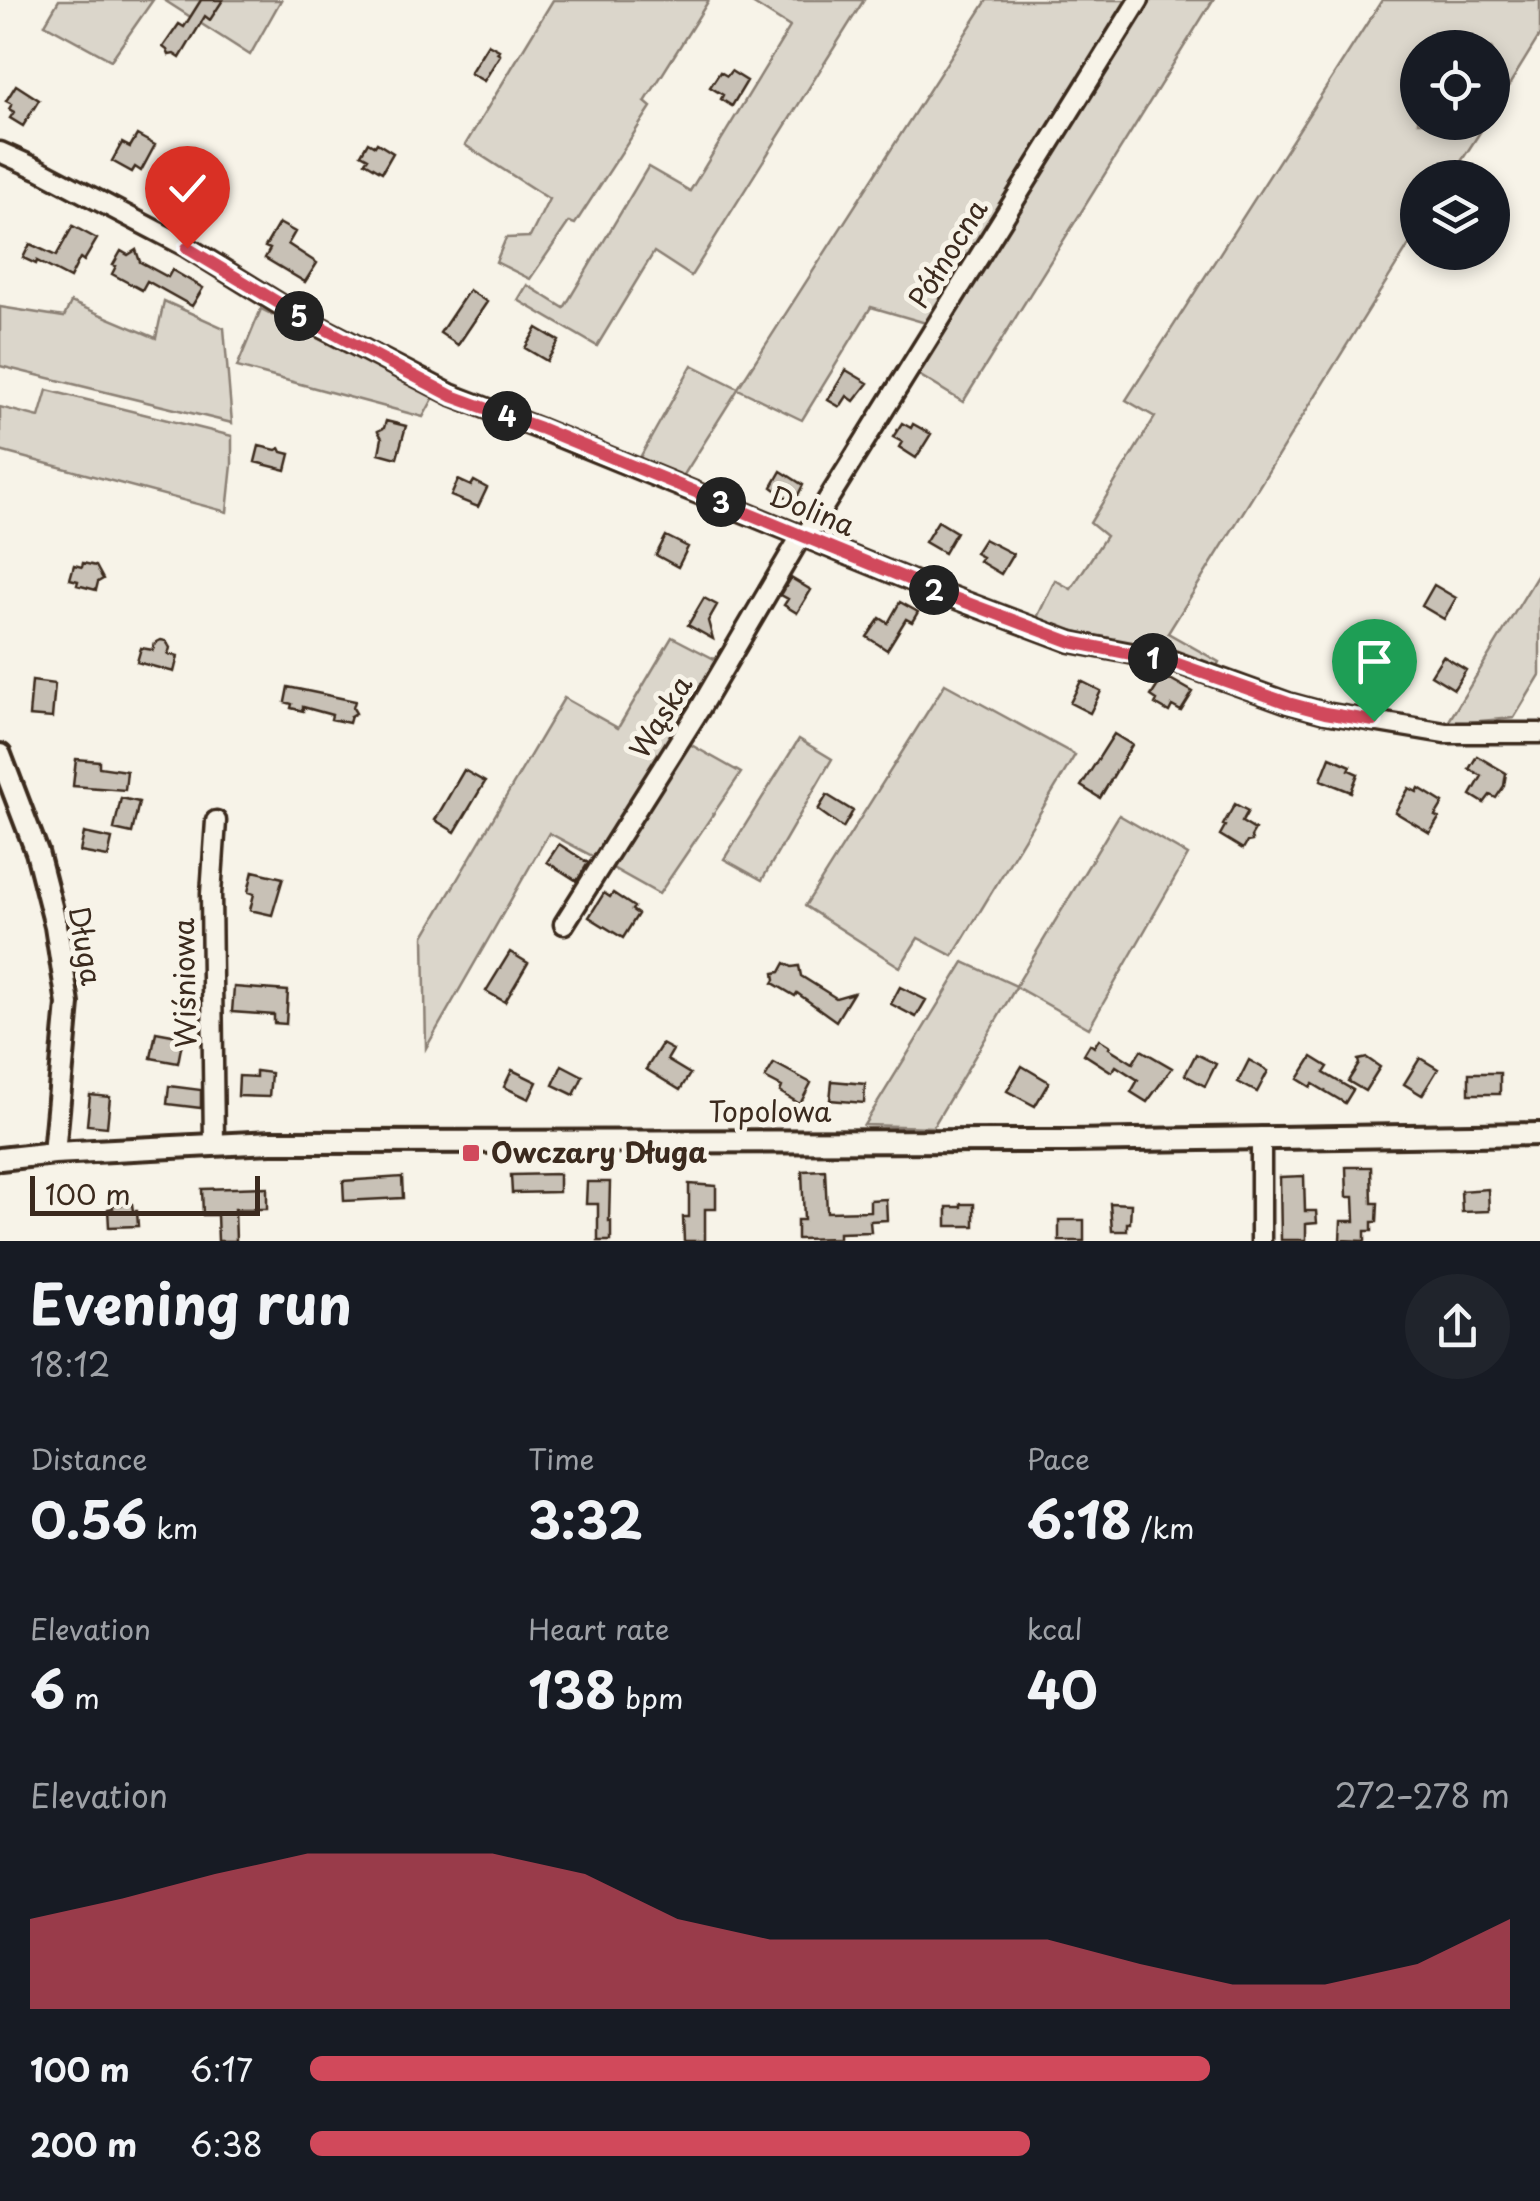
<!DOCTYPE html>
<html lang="en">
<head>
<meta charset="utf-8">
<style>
  :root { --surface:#171b24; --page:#20242c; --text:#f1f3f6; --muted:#9ea1a6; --accent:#d1495b }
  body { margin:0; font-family:"Playpen Sans",sans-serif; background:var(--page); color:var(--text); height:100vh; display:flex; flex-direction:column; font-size:38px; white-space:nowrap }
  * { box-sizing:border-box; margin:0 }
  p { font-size:32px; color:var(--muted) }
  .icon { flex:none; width:55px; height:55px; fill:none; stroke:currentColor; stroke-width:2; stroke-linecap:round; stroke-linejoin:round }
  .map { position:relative; height:1241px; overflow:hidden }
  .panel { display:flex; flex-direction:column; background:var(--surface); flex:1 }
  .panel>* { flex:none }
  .controls { position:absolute; left:1400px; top:30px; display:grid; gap:20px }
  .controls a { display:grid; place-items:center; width:110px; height:110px; border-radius:50%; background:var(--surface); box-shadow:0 5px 15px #0003; font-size:50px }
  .scale { position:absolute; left:30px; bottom:25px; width:230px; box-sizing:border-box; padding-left:10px; border:5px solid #3b2a1e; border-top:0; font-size:28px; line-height:35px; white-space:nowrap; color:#3b2a1e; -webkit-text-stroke:8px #f7f3e8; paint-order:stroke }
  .pin { position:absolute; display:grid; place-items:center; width:85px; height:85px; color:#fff; margin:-102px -42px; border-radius:50% 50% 50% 0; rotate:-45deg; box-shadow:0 0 10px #0007 }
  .pin .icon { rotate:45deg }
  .km { position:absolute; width:50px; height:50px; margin:-25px; border-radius:50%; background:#222; color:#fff; font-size:28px; line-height:50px; text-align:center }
  .round { display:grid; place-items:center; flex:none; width:105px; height:105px; border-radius:52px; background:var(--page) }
  .headline { display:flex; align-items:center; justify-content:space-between; height:170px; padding:0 30px }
  h1 { font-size:55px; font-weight:700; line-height:75px }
  .stats { display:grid; grid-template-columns:repeat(3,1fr); gap:15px; height:170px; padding:10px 30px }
  .stats div { display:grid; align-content:center }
  .stats b { font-size:50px; font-weight:700 }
  .stats small { font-size:28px; font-weight:400 }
  .stats p { font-size:28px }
  .chart { height:280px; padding:20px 30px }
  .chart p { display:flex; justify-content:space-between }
  .chart svg { width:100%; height:180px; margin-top:10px; fill:var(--accent); opacity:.7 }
  ul { padding:0 30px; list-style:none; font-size:32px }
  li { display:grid; grid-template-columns:160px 120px 1fr; align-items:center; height:75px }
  li i { height:25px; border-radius:12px; background:var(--accent) }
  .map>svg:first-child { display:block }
  .green { fill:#dbd6cb; stroke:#8b8074; stroke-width:2.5 }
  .building { fill:#c8c1b6; stroke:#3b2a1e; stroke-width:2.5 }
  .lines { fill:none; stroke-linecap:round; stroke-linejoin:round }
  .minor-casing { stroke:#3b2a1e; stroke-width:25 }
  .tertiary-casing { stroke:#3b2a1e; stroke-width:28 }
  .minor { stroke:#f7f3e8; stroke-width:18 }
  .tertiary { stroke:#f7f3e8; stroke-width:20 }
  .route-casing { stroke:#fff; stroke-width:20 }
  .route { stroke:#d1495b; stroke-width:12 }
  .poi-dot { fill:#d1495b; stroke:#f7f3e8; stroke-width:4 }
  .labels { text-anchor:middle; stroke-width:10; stroke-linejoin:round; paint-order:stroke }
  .street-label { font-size:28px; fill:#3b2a1e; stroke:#f7f3e8 }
  .poi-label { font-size:28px; font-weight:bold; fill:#3b2a1e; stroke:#f7f3e8; text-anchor:start }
</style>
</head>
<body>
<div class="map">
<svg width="1540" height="1241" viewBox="0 0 1540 1241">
  <rect width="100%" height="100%" fill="#f7f3e8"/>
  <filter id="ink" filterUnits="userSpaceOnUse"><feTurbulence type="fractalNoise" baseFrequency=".01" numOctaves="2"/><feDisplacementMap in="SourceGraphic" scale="20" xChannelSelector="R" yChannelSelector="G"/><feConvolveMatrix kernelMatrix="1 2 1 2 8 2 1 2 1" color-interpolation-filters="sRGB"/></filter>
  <g filter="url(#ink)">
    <path class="green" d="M59,0H153L111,60L45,24Z
      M164,0H281L250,55Z
      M553,0H709L645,102L651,107L575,224L569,222L530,279L496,262L506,238L530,237L549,199L465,145Z
      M753,0H864L691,276L654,252L597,346L518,300L527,285L564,308L648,167L690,191L790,27L752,3Z
      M987,0H1213L963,402L901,364L926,323L871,307L802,420L738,389L682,478L638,461L692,365L738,388Z
      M1382,0H1540V35L1493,111L1492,48H1418V122L1486,123L1451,177L1418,178L1417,232L1168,633L1219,662L1215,670L1154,649L1035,622L1055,580L1071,589L1106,536L1090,523L1155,417L1126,400Z
      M164,301L224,328L232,423L0,366V307L64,317L71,302L156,338Z
      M261,309L434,397L423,417L237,367Z
      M47,390L232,436V465L227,512L0,451V407L39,417Z
      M1540,571V675L1514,718L1447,724Z
      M672,637L720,662L598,859L549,833L426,1048L424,936L564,698L618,728Z
      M945,684L1075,755L953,956L918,938L900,967L805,906Z
      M799,739L832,759L762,880L724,859Z
      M686,742L741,773L659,894L609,866Z
      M1119,815L1188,855L1089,1028L1016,987L933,1127L864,1125L964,962L1016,986Z"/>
    <path class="building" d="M201,0H223L210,20L205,16L180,58L174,54L169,55L167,50L163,47L179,24L184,27Z
      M488,44L499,50L497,53L500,55L484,81L470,73Z
      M731,71L747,81L732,106L721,99L723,95L710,87L720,72L727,76Z
      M16,85L39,100L23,126L10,118L14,112L9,109L12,104L6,101Z
      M137,135L155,145L141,171L135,167L132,172L112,161L122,143L130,147Z
      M368,142L375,146L377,143L393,153L382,172L365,162L368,158L361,154Z
      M279,223L295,232L288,244L317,263L305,282L265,258L270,249L265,247Z
      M73,226L97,239L84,261L80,258L70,278L37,261L36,264L23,258L30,244L56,256Z
      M136,250L140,262L168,277L172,270L203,288L192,306L147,281L142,290L112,274L116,266L113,265L121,251L128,255Z
      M469,290L487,302L458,345L440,333Z
      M537,328L559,341L547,361L525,348Z
      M846,370L868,383L854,401L847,396L840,407L828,400Z
      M386,421L406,426L397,458L379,453L382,438L378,431L384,428Z
      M902,423L911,428L913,424L931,434L916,458L899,447L902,442L893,437Z
      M259,446L276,450L280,448L282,452L290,454L286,470L255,462Z
      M781,471L803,485L794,503L772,487Z
      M458,480L471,486L474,481L487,488L478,507L451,496Z
      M938,521L956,532L944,553L925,542Z
      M666,536L688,547L678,567L656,555Z
      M984,539L1013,554L1001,574L979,561L982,557L975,553Z
      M83,563L96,566L103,579L98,582L96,590L77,585L78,581L70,579L74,565L82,567Z
      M791,578L811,590L797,613L784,605L788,599L781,595Z
      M1434,585L1456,598L1444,619L1422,606Z
      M704,598L717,605L708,621L713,639L688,625Z
      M900,602L918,612L912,622L906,619L887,650L867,637L880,618L888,623Z
      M161,640L166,641L170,648L168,654L178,656L174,672L137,662L141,648L153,650L155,643Z
      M1443,656L1466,670L1454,689L1431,675Z
      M1172,680L1193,692L1181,711L1172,706L1169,712L1155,704L1157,700L1151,696L1160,682Z
      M32,681L55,684L52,718L29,716Z
      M1081,681L1101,691L1090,713L1070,703Z
      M288,687L355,701L353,708L356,713L351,716L349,723L331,719L332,715L303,707V711L291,708L292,704L285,702Z
      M1114,734L1132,745L1100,798L1081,786Z
      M1477,756L1506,773L1504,786L1496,798L1490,795L1484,803L1471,795L1482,776L1469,769Z
      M1330,757L1351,766L1349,770L1358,774L1351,792L1321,780Z
      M76,759L99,761V767L127,771L125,790L73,786Z
      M464,770L485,782L455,832L435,820Z
      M1409,788L1417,792L1419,788L1443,803L1435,816L1439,818L1430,833L1395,812Z
      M827,795L853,811L843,828L818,810Z
      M121,798L139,802L132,833L114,829Z
      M1235,804L1248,811L1242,822L1255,830L1251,837L1252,841L1247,842L1243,849L1220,835L1225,826L1223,825Z
      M84,833L112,839L108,857L80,852Z
      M559,844L588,863L577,881L547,862Z
      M253,871L283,878L272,915L250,910L254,894L248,892Z
      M604,893L610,897L613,893L634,907L632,910L638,914L623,938L589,917Z
      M510,952L528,963L505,1002L486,991Z
      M785,963L792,967L799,966L801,976L836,998L853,993L836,1021L797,993L795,996L773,983L775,980L774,973L780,972Z
      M234,987L288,991L286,1024L274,1023V1015L232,1012Z
      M900,987L926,1000L916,1017L891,1004Z
      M156,1032L183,1037L178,1063L151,1058Z
      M1099,1039L1110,1046L1109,1048L1133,1063L1141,1050L1172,1068L1147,1102L1131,1092L1138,1080L1116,1066L1112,1072L1084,1054L1090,1044L1094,1047Z
      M662,1044L673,1050L667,1060L690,1074L680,1090L646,1069Z
      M1196,1054L1216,1064L1205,1086L1185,1075Z
      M1312,1057L1328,1067L1324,1073L1353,1090L1345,1103L1313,1084L1311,1087L1298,1079Z
      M1367,1058L1380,1067L1365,1091L1348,1081L1359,1064L1358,1060Z
      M1420,1058L1438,1069L1422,1095L1404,1084Z
      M1249,1060L1268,1071L1257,1092L1238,1082Z
      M774,1063L811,1083L800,1104L780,1092L782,1087L765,1078Z
      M562,1065L583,1076L574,1095L553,1085Z
      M1022,1066L1049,1082L1035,1106L1007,1091Z
      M512,1070L537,1082L529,1099L504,1087Z
      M256,1071L271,1073L269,1097L238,1096L239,1076L256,1077Z
      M1469,1073H1500V1094H1469Z
      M832,1081L865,1084L864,1103L830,1100Z
      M169,1086L201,1090V1108L167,1104Z
      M90,1095L110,1097L107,1127L87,1125Z
      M1346,1167H1371L1372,1203H1378L1377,1222H1372V1231H1365V1241L1340,1240L1341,1221H1355L1354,1197H1347Z
      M825,1170L827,1212L870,1211V1200L886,1199L887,1220L870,1221L871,1232L839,1233V1238L797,1239V1220H804L802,1171Z
      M559,1174V1192L512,1193L511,1175Z
      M1304,1176L1305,1211H1316L1317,1223L1306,1224V1240H1281L1280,1177Z
      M402,1177L403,1198L344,1201L343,1181Z
      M587,1182H610L609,1221H611V1241H598V1204H586Z
      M689,1184L716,1186V1209H705V1241H684L683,1217H689Z
      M267,1187V1209H235L236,1241H218L217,1215H203L202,1189Z
      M1488,1189L1489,1211L1462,1212L1461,1191Z
      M1110,1203L1131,1204L1130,1223H1127V1231H1112Z
      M132,1204L133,1211H137L138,1226L109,1227L108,1209L113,1208L112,1205Z
      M961,1204H974V1226H947V1207H961Z
      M1059,1220H1084V1241H1059Z"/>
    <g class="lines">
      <defs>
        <path id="minor" d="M0,152L38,169L187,247L297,315L452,395L540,429L944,594L1071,642L1172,661L1288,703L1325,713L1445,733H1540
          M804,538L1139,0
          M564,924L699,710L801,536
          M1261,1137V1241
          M214,1144L211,894L216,821"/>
        <path id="tertiary" d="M0,755L37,852L56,926L68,1004L54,1153
          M0,1159L54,1153L271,1142L1069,1141L1540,1134"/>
      </defs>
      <use href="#minor" class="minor-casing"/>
      <use href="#tertiary" class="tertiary-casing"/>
      <use href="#minor" class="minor"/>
      <use href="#tertiary" class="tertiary"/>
    </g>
  </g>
  <g class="lines" filter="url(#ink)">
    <defs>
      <path id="route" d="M187,248L297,314L452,396L540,428L944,594L1071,642L1172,662L1288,703L1325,713L1374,721"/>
    </defs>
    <use href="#route" class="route-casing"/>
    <use href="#route" class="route"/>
  </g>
  <rect class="poi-dot" x="461" y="1143" width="20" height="20" rx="5"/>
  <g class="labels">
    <g class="street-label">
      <text transform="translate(948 254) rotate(-58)" y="10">Północna</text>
      <text transform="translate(812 511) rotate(22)" y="10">Dolina</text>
      <text transform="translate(661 717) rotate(-58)" y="10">Wąska</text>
      <text transform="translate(85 946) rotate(80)" y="10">Długa</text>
      <text transform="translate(185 983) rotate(-91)" y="10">Wiśniowa</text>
      <text x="770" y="1122">Topolowa</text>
    </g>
    <g class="poi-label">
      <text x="491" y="1163">Owczary Długa</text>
    </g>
  </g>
</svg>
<div class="controls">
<a><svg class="icon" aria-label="locate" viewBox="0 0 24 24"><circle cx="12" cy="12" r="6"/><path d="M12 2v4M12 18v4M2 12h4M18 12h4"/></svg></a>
<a><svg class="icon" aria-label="layers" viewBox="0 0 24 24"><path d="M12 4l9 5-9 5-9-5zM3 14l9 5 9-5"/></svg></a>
</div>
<div class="scale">100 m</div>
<div class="pin" style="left:1374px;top:721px;background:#1e9e55"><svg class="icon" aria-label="arrive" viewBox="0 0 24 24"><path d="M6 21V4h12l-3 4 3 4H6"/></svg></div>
<div class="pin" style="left:187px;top:248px;background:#d93025"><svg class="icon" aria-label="check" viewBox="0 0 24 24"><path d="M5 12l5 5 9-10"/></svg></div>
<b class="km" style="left:1153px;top:658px">1</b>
<b class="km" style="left:934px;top:590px">2</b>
<b class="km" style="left:721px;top:502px">3</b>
<b class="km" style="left:507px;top:416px">4</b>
<b class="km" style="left:299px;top:316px">5</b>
</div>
<section class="panel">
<div class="headline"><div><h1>Evening run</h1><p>18:12</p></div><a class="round"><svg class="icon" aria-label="share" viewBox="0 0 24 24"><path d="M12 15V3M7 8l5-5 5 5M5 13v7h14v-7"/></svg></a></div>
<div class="stats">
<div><p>Distance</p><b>0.56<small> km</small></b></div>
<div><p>Time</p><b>3:32</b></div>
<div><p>Pace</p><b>6:18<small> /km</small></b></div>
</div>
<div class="stats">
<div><p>Elevation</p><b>6<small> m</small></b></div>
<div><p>Heart rate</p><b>138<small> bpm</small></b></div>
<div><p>kcal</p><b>40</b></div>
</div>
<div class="chart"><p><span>Elevation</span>272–278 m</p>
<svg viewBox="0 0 160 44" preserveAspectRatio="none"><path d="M0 44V22L10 17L20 11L30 6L40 6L50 6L60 11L70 22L80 27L90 27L100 27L110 27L120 33L130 38L140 38L150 33L160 22V44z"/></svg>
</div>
<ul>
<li><b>100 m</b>6:17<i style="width:75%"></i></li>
<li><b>200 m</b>6:38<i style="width:60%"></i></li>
</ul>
</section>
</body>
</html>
